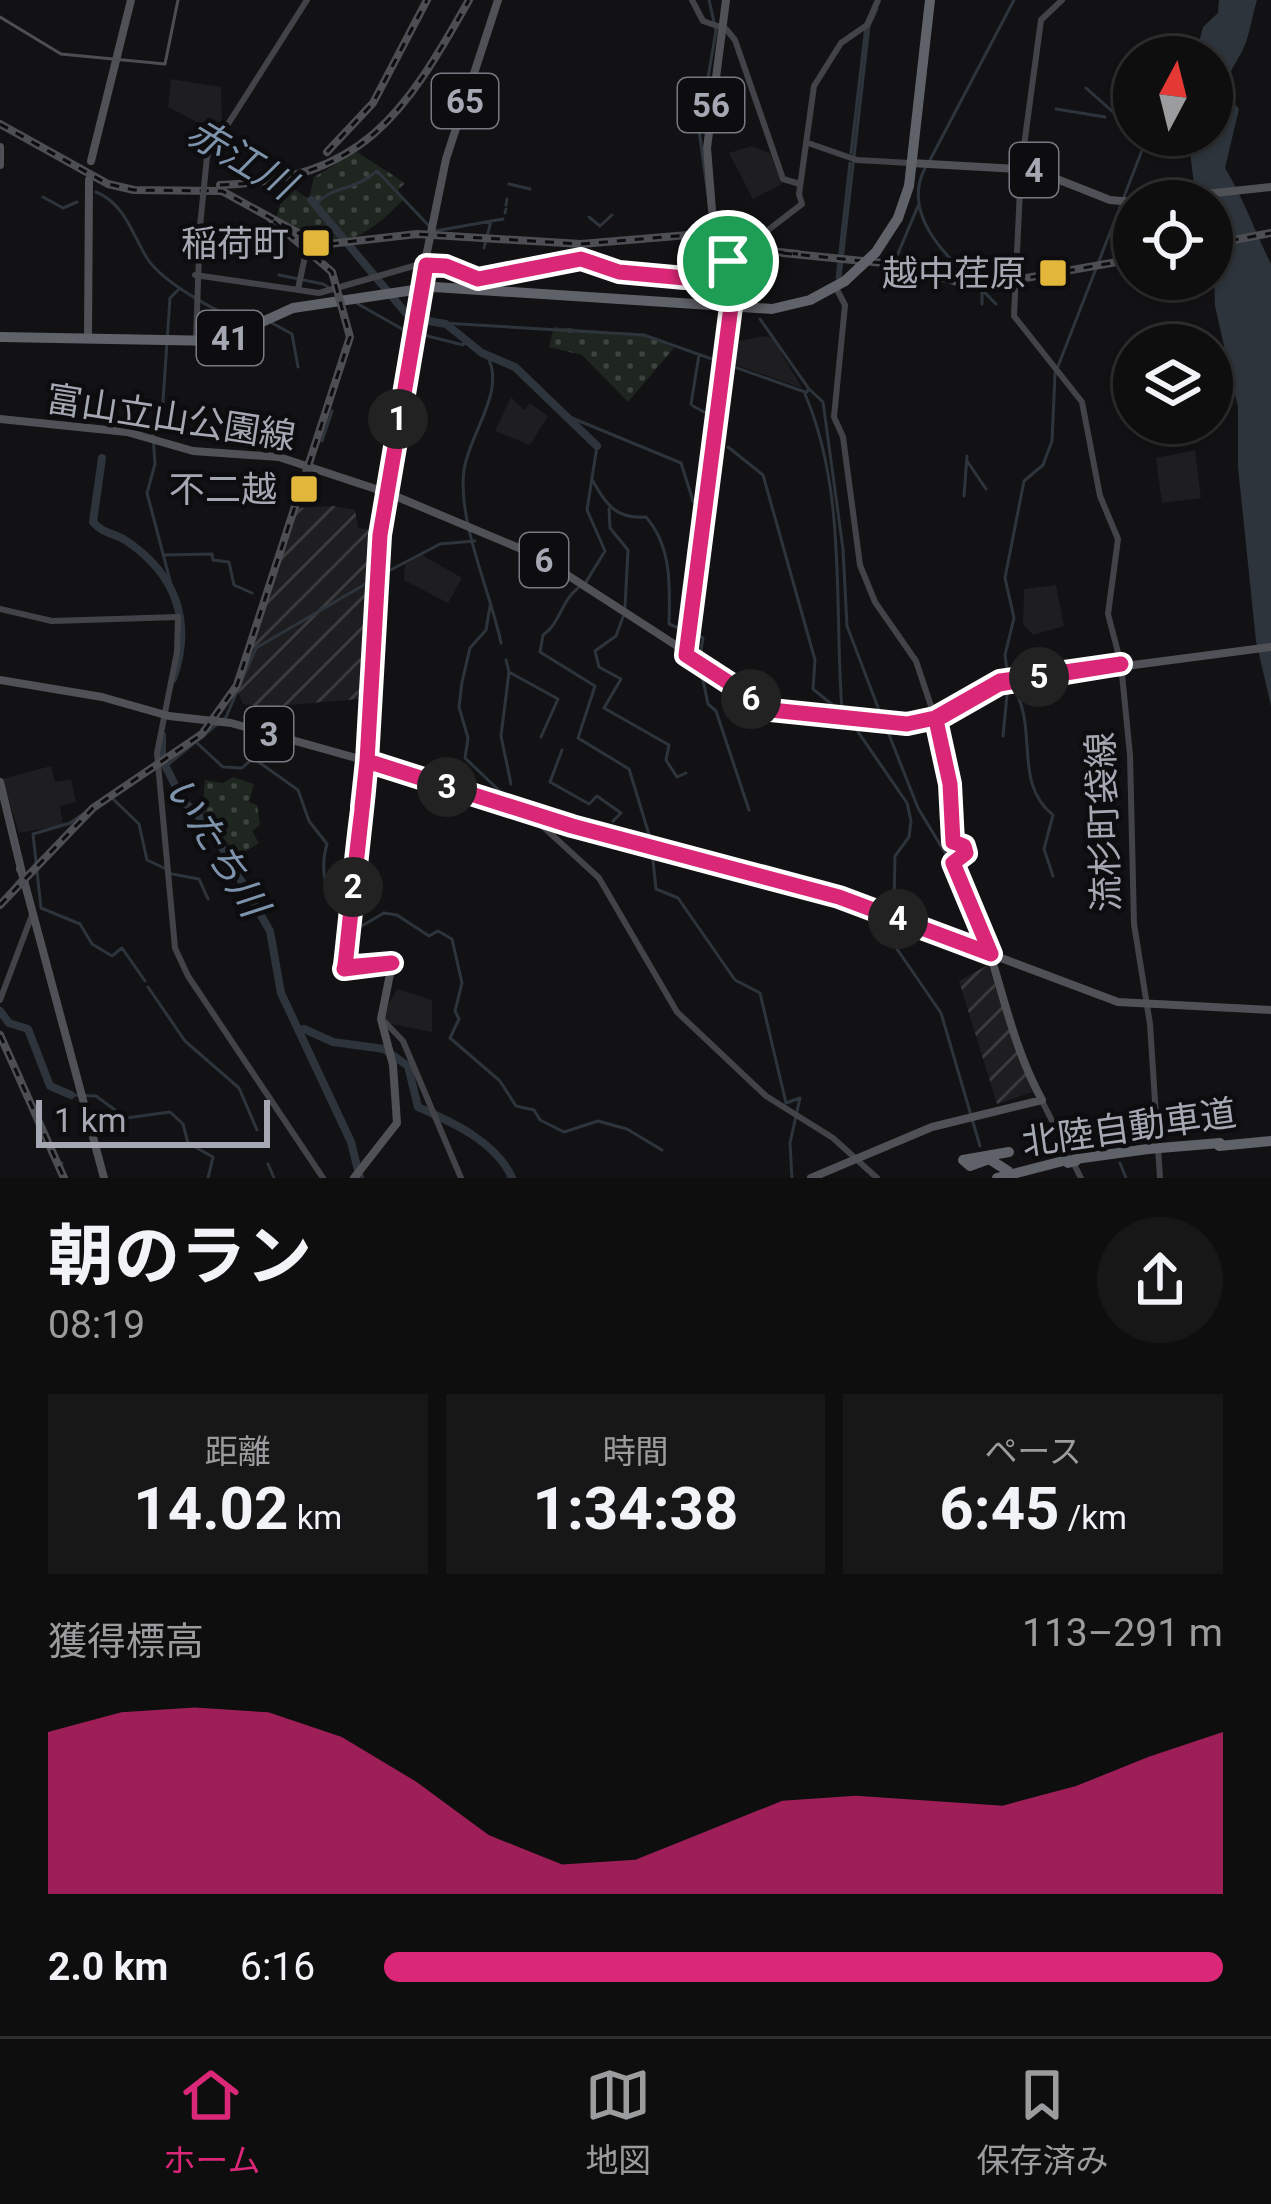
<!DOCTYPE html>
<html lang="ja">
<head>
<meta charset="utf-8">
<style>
  :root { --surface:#0e0e0f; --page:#171718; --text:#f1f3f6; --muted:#9b9c9e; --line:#2e2e2f; --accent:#db2777 }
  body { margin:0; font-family:Roboto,"Noto Sans JP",sans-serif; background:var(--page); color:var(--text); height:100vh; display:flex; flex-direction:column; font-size:45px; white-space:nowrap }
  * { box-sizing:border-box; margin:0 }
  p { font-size:39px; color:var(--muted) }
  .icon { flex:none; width:66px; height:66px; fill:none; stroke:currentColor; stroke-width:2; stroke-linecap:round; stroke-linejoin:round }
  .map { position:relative; height:1178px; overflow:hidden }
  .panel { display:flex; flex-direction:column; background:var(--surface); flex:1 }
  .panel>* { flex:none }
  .needle { width:78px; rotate:7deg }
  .controls { position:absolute; left:1113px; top:36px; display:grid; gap:24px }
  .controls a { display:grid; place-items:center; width:120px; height:120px; border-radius:50%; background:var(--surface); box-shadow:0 3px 9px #0004,0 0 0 3px var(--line); font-size:60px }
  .scale { position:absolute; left:36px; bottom:30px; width:234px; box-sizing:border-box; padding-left:12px; border:6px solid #a5a8b3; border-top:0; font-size:33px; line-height:42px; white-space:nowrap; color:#a5a8b3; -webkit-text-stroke:9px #0d0d0f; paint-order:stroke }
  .pin { position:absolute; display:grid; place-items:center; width:102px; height:102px; color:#fff; margin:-51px; border:6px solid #fff; border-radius:50%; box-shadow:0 3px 12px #0007 }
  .km { position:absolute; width:60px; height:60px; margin:-30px; border-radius:50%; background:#222; color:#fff; font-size:33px; line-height:60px; text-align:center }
  .round { display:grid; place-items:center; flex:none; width:126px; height:126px; border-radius:63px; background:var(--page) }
  .summary { display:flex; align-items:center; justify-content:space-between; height:204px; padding:0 48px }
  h1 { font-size:66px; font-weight:700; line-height:90px }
  .stats { display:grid; grid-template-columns:repeat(3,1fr); gap:18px; height:204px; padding:12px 48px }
  .stats div { display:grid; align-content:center; border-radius:0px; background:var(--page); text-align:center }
  .stats b { font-size:60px; font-weight:700 }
  .stats small { font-size:33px; font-weight:400 }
  .stats p { font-size:33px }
  .chart { height:336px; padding:24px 48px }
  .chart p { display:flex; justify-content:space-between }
  .chart svg { width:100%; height:216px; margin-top:12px; fill:var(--accent); opacity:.7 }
  ul { padding:0 48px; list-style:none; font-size:39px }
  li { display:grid; grid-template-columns:192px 144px 1fr; align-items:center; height:90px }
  li i { height:30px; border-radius:15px; background:var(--accent) }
  .menu { display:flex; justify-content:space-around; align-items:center; height:168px; border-top:3px solid var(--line); background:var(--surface); font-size:33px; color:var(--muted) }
  .menu a { display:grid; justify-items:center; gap:6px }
  .menu .on { color:var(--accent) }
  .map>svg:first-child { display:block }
  .built { fill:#1e1e20 }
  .industrial { fill:url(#industrial-furrows) }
  .park { fill:url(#park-dots) }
  .water { fill:#2d343b }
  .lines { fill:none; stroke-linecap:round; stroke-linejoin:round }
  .stream { stroke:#2d343b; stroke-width:3 }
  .river { stroke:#2d343b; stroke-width:8 }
  .secondary { stroke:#424348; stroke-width:6 }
  .primary { stroke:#505157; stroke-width:8 }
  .highway { stroke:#606269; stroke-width:10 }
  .tram { stroke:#4d4e53; stroke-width:3 }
  .rail-casing { stroke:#4d4e53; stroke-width:8 }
  .rail { stroke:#0d0d0f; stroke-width:3; stroke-dasharray:9; stroke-linecap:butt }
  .secondary-bridge { stroke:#424348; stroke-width:6 }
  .primary-bridge { stroke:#505157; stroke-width:8 }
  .highway-bridge { stroke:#606269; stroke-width:10 }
  .route-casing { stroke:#fff; stroke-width:24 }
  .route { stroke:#db2777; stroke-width:15 }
  .poi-dot { fill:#e2b63b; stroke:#0d0d0f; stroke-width:4.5 }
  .labels { text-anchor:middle; stroke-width:9; stroke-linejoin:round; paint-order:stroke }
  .shield { fill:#0d0d0f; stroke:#777a82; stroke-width:3 }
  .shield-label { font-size:33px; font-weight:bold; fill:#a5a8b3 }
  .poi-label { font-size:36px; fill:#a5a8b3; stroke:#0d0d0f; text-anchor:end }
  .street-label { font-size:36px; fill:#a5a8b3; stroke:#0d0d0f }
  .water-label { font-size:39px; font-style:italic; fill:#7e93ac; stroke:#0d0d0f }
</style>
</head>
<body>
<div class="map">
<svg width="1271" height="1178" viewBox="0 0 1271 1178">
  <defs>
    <pattern id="industrial-furrows" width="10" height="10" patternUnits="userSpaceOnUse" patternTransform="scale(3)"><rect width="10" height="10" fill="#1e1e20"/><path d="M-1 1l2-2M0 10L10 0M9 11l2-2" fill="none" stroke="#3c3c3e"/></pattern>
    <pattern id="park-dots" width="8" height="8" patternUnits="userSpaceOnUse" patternTransform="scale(3)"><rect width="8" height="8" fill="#1f2620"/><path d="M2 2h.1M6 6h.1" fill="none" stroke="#3d433e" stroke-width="1.8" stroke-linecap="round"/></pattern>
  </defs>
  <rect width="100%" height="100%" fill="#121214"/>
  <path class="built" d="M171,79L221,87L222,124L216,132L168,107Z
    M752,146L770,153L782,184L753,199L729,153Z
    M766,336L773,339L802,388L736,365L733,342Z
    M511,397L524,410L530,403L548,416L530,445L495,431Z
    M1195,450L1201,498L1162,503L1156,458Z
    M422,555L462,578L448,603L404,580L405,565Z
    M1056,585L1064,626L1033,635L1023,624L1024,589Z
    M51,766L55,782L71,779L76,802L60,806L63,825L19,833L2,779Z
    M397,989L432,1000V1032L391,1024L382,1016Z"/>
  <path class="industrial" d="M334,506L355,510L358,528L377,530L370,698L264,707L243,704L237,690L297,508Z
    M988,965L1032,1092L997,1104L959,981Z"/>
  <path class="park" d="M357,152L405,183L396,192L403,200C359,245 334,255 276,219L286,184L309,199L314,177Z
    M554,327L644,335L674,348L628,402L582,355L549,347Z
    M233,777L254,784L249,802L257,805L260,825L252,831L259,843L238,856L202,812L205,780L223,783Z"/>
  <path class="water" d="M1219,0H1257C1253,13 1251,26 1247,39C1238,68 1213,80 1239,109L1225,168C1244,199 1254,230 1271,264V706L1256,641L1238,467V407L1215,306L1212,201H1196L1188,135H1212V57H1195L1203,27L1218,13Z"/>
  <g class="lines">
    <path class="stream" d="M709,0L716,31L699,130L713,232
      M1086,88L1122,120L1134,122
      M1056,109L1105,117
      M851,153L866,26
      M930,160L1014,0
      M925,168C897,223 962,268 996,304
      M509,184L530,189
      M96,192C125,204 132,234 147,258C162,282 222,317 250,322
      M43,197L63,208L77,202
      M316,204C335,184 351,193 377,171L430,227
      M506,205L507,199
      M505,213L506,209
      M589,217L600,226L612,215
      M435,231L503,219
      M484,248L491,221
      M279,275L323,284L344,297
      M837,278L850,163
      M840,278L869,26L877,9
      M884,287L918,206
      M743,289L750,302
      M982,289V304
      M358,304L404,330L463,345L466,340
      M760,319L809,389L805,394C847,492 834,607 842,711
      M272,323L292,334L298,367
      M443,323L644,335L805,392
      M487,356C507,390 469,434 464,470C457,521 491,593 501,643
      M809,389L823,402L843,549L847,626L882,718
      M691,404L699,355
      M693,406L704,412
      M709,414L712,418
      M572,418L681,463L693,501
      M322,441L332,411
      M728,447L763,475L815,660L813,689L845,715
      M967,461L986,489
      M593,481C606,505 616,519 646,517C672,547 670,586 669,624L703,638L700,657
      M964,496L967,456
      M609,509L610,528L628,550L625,607
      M165,555L212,554L213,560L229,562L234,585L252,593
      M383,574L440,544L475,541
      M586,582L605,551L587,510L597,446
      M172,588L147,493L155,464L153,435L162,416L170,298L178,290
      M578,588C561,601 560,624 543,635L540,652L595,686L578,738L629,769L651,841L656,889L678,898L735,980L760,993L786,1103L800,1098L790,1143L792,1178
      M490,606L486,630L470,648L462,682L459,707L468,738L465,758L506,797
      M623,617L616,636L595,651L599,667L621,679L604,708L669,745L666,760L677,777L686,773
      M506,660L509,672L558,699L541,737
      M700,666L708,704L716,711L749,810
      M509,672L501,736L511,784
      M1008,677L1005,655L1014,618L1005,578L1024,481L1043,465L1052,441L1055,374L1148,135
      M1016,692C1037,733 1014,784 1053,815L1044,849L1053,876
      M854,726L907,803L911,821L909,837L895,856L894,902L886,933L941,1013L980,1146
      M886,727L918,808L950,861
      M1003,736L1008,685
      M197,743L223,767L242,768L253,758L298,790L309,821L327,844C316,883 333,902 358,928L384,913L397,915L429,936L438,931L452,939L462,983L455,1011L459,1019L450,1038L500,1081L516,1106L534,1110L540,1120L564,1132L598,1121L627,1129L662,1150
      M562,750L550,782L589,804L597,796L621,813L613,821
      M165,767L226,717L256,648L374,579
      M110,796L139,824L147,860L164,868
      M172,874L199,879L208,899
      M145,981L122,948L112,956L92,944L80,924L41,908L33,834L70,823L162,759
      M148,987L185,1041L239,1088L257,1130
      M71,1095L96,1096L126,1118L170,1112L183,1124L188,1143L213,1157L208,1178
      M38,1121L41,1112
      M1120,1163L1126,1178
      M58,1164L62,1163
      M268,1164L274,1178"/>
    <path class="river" d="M311,200L410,318L446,324L482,353L515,367L597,446
      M102,458L93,522C102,533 113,533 125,540C177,574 193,623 173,679
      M162,735V759L183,801L210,827L270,931L281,993L351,1142L360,1178
      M0,1011L9,1023L28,1029L50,1086L71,1095
      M304,1029L333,1042L384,1049L408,1066L418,1107C450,1121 497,1142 512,1178"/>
    <path class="secondary" d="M692,0L703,21L726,29L735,40L783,179L800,184
      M1062,0L1041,20L1021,168L1014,316L1082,402L1100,496L1118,539L1108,614L1121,664L1130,755L1134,924L1150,1024L1160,1178
      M808,143L857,160L910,163
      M207,157L307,0
      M195,275L319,293L417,265H445L486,278L575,259L619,272L685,278L729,260L802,204L799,194L814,86L841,43L867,25L878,0
      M835,286L845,305L834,417L843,437L860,565L875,602L916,661L935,718
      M298,289L306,252
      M196,339L200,226
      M0,609L52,621L178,617L177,652L157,753L175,948L188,976L323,1178
      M527,812L599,878L677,1012L766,1096L833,1138L877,1178
      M0,1000L32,915
      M384,1021L403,1041L461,1178
      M1042,1101L1081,1178"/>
    <path class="primary" d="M0,147V165
      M91,161L131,0
      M911,163L1034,170L1110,200L1134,202
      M1140,201L1271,187
      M712,210L707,148L726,0
      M88,338L89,180
      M0,419L127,432L193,451L279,457L388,493L538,556L779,712L915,726L1011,681L1271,647
      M687,654L733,291L724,246
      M0,680L102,697L169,716L231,723L367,761L573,826L839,897L1118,1002L1271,1010
      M0,782L22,873L20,869
      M22,873L104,1178
      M392,965L344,969L367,761L380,535L407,350L446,159L498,0
      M354,1178L397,1123L393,1065L381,1019L392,964
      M811,1178L932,1127L1042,1100C1001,1026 996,937 953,863L966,853L964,846L953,841L950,784L936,720"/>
    <path class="highway" d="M898,218L909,186L930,0
      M0,337L220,341L293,308L434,287L772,309L810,300L845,281
      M1219,1146L1271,1141
      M1075,1159L1148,1149
      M1008,1171L989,1159L970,1166L963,1160L1009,1152
      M997,1178L1067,1160"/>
    <path class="tram" d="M0,17L61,54L165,64L178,0
      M0,150V157
      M0,786L23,876L3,899"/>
    <defs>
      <path id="rail" d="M0,124L108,184L134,190L222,191L320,245L417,234L581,244L724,232L770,251L798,254
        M327,152L373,103L427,0
        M220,185C363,180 404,115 469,0
        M1212,244L1271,233
        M783,253L893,264L975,287L1134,259
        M0,905L93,808L202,734L237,685L350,337L332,272L270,218
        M0,1035L64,1178"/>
    </defs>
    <use href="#rail" class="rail-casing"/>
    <use href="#rail" class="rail"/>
    <path class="secondary-bridge" d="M200,226L207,157"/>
    <path class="primary-bridge" d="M712,210L722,246"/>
    <path class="highway-bridge" d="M845,281L876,252L898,218
      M1148,1149L1220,1143
      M1068,1163L1076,1161"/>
  </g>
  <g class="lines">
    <defs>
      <path id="route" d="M728,261L685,278L619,272L581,259L478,279L446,266L426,265L380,535L367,761C365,777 364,794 362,810C355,862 351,914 345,965L344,969L392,963L345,967L362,810V807L367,761L572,826L839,897L991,954L953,863L966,853L964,846L953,842L950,784L936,720L999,684L1121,664L1000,681L935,718L907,724L771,710L686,655L733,291L728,261"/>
    </defs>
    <use href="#route" class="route-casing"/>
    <use href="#route" class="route"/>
  </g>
  <g class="poi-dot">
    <rect x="301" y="228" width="30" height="30" rx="6"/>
    <rect x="1038" y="258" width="30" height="30" rx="6"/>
    <rect x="289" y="474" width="30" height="30" rx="6"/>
  </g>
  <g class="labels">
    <g class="shield">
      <rect x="432" y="74" width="66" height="54" rx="9"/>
      <rect x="678" y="78" width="66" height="54" rx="9"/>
      <rect x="1010" y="143" width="48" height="54" rx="9"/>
      <rect x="197" y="311" width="66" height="54" rx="9"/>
      <rect x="520" y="533" width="48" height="54" rx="9"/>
      <rect x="245" y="707" width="48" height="54" rx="9"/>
    </g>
    <g class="shield-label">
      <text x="465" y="113">65</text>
      <text x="711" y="117">56</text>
      <text x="1034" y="182">4</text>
      <text x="230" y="350">41</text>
      <text x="544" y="572">6</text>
      <text x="269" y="746">3</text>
    </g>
    <g class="poi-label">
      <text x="289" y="256">稲荷町</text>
      <text x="1026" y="286">越中荏原</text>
      <text x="277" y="502">不二越</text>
    </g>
    <g class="street-label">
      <text transform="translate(171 417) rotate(9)" y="13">富山立山公園線</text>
      <text transform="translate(1103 822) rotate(-92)" y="13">流杉町袋線</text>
      <text transform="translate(1129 1127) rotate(-8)" y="13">北陸自動車道</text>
    </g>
    <g class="water-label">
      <text transform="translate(241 158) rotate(31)" y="14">赤江川</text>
      <text transform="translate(217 846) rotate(58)" y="14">いたち川</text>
    </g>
  </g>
</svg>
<div class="controls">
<a><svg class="needle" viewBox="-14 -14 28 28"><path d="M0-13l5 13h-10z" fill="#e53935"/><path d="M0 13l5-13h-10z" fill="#9b9c9e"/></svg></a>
<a><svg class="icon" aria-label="locate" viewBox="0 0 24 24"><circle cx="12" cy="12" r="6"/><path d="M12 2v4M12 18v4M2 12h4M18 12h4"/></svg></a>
<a><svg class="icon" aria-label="layers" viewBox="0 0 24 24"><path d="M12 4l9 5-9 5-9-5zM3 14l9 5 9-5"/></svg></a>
</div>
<div class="scale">1 km</div>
<div class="pin" style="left:728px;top:261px;background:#1e9e55"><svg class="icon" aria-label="arrive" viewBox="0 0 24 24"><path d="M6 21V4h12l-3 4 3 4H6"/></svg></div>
<b class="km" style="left:398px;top:419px">1</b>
<b class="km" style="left:353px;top:887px">2</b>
<b class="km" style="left:447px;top:787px">3</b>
<b class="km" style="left:898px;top:919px">4</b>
<b class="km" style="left:1039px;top:677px">5</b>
<b class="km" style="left:751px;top:699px">6</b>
</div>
<section class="panel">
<div class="summary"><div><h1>朝のラン</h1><p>08:19</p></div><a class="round"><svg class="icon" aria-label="share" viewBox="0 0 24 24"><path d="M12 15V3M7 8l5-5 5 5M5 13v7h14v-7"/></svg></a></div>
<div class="stats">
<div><p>距離</p><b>14.02<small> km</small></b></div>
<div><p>時間</p><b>1:34:38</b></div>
<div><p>ペース</p><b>6:45<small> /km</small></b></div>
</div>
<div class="chart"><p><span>獲得標高</span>113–291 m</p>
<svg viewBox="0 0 160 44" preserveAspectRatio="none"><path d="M0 44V11L10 7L20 6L30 7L40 12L50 21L60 32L70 38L80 37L90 31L100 25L110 24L120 25L130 26L140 22L150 16L160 11V44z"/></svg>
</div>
<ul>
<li><b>2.0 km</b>6:16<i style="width:100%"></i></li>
</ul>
</section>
<nav class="menu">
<a class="on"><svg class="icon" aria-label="home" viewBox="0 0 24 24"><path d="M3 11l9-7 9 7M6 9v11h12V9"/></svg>ホーム</a>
<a><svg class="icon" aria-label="map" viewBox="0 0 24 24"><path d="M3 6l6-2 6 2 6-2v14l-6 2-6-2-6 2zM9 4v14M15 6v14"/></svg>地図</a>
<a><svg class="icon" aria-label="saved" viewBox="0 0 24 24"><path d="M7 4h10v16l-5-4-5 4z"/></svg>保存済み</a>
</nav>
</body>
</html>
